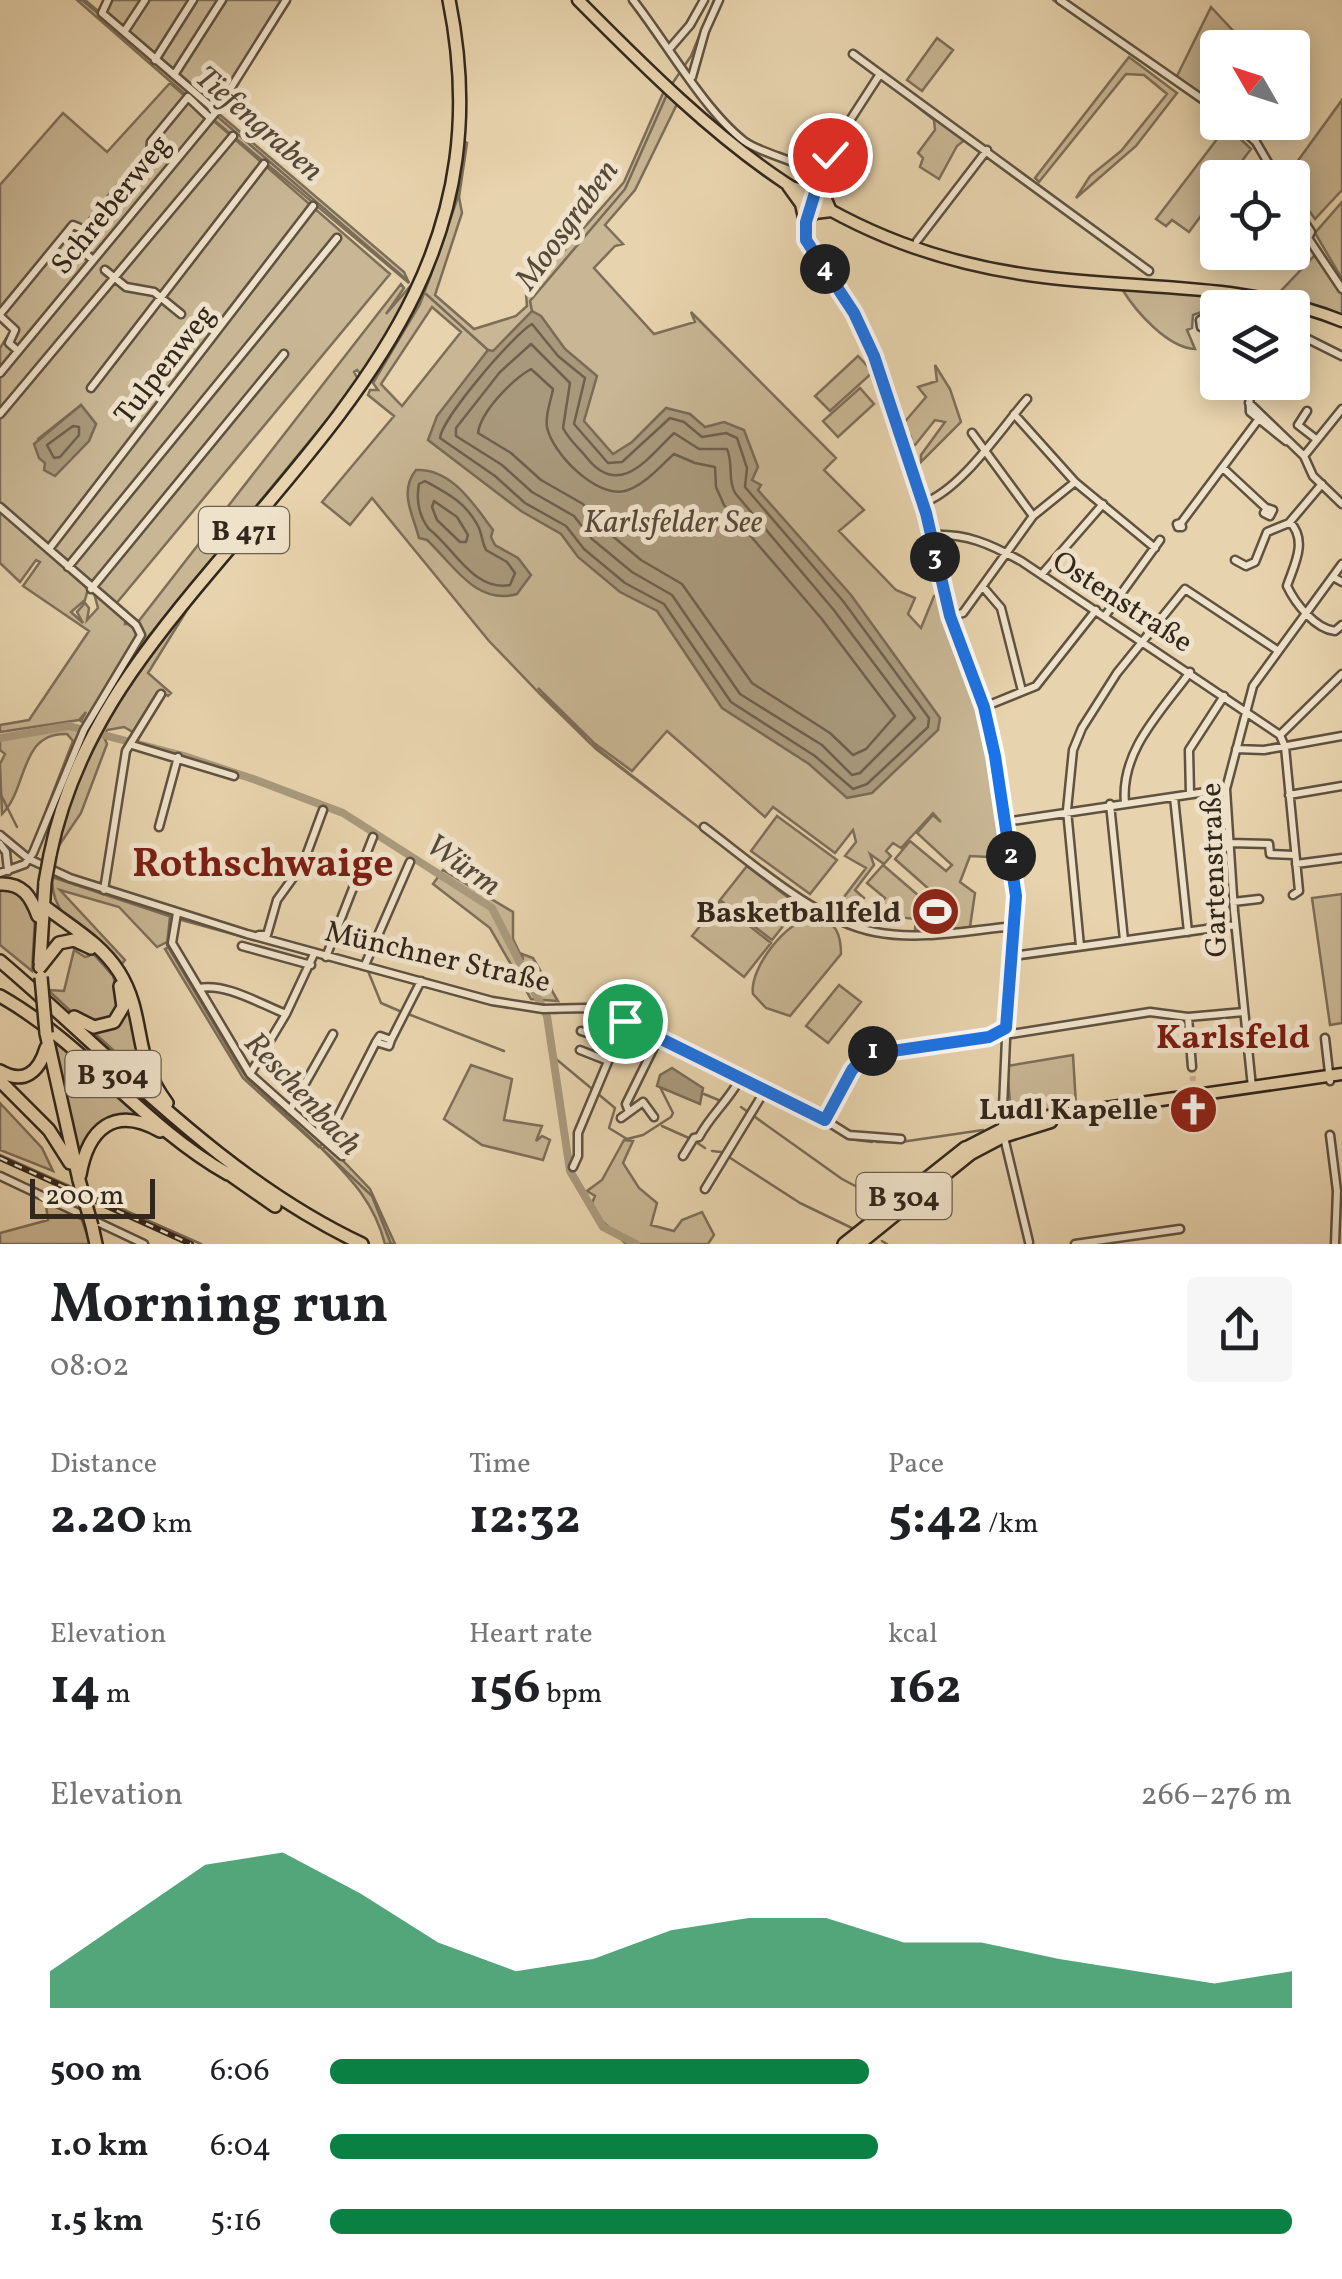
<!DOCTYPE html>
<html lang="en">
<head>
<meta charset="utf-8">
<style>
  :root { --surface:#fff; --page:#f6f6f6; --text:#202124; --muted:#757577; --accent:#0b8043 }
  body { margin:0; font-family:Vollkorn,serif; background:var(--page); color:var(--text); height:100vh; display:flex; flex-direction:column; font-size:38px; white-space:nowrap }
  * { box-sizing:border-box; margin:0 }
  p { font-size:32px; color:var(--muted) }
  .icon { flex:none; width:55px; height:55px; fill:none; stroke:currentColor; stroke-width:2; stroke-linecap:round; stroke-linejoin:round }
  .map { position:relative; height:1244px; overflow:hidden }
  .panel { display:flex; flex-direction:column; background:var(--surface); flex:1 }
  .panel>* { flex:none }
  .needle { width:65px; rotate:309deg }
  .tools { position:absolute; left:1200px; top:30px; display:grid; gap:20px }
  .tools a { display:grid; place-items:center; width:110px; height:110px; border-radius:10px; background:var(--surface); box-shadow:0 5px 25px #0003; font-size:50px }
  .scale { position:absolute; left:30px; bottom:25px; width:125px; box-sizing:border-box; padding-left:10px; border:5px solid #32271c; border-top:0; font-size:28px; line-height:35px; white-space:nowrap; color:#32271c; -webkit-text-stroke:8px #efe2ca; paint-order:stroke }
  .pin { position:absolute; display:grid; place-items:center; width:85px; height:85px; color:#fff; margin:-42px; border:5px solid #fff; border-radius:50%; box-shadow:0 2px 10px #0007 }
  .km { position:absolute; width:50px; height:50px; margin:-25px; border-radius:50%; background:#222; color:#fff; font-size:28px; line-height:50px; text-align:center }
  .round { display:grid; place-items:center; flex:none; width:105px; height:105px; border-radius:10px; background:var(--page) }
  .overview { display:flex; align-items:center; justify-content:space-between; height:170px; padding:0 50px }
  h1 { font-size:55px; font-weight:700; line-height:75px }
  .metrics { display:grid; grid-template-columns:repeat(3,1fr); gap:15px; height:170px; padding:10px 50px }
  .metrics div { display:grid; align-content:center }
  .metrics b { font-size:50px; font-weight:700 }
  .metrics small { font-size:28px; font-weight:400 }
  .metrics p { font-size:28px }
  .chart { height:280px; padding:20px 50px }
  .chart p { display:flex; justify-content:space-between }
  .chart svg { width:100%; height:180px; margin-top:10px; fill:var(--accent); opacity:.7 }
  ul { padding:0 50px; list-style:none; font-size:32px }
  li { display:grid; grid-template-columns:160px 120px 1fr; align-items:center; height:75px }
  li i { height:25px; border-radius:12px; background:var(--accent) }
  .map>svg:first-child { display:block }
  .green { fill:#c8b694; stroke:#7d6e58; stroke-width:2.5; fill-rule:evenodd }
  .water { fill:#a9997c; stroke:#796b56; stroke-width:2.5 }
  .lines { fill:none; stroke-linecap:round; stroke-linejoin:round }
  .shore { stroke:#6e604c; stroke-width:2.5 }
  .stream { stroke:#796b56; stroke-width:2.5 }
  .river { stroke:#a9997c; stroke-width:8 }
  .minor-tunnel { stroke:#c3b190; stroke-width:6; stroke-dasharray:6 3; stroke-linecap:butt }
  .minor-casing { stroke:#5f5240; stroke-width:11 }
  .major-casing { stroke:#32271c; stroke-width:15 }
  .highway-casing { stroke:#32271c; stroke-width:16 }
  .minor { stroke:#efe2ca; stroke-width:6 }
  .major { stroke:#e7d3ad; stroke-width:10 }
  .highway { stroke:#e7d3ad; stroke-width:11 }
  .rail-casing { stroke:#32271c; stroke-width:6 }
  .rail { stroke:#efe2ca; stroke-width:2.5; stroke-dasharray:8; stroke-linecap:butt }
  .highway-bridge-casing { stroke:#32271c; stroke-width:16; stroke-linecap:butt }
  .highway-bridge { stroke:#e7d3ad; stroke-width:11 }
  .route-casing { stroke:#fff; stroke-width:20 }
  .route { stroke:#1a73e8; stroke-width:12 }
  .labels { text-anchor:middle; stroke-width:10; stroke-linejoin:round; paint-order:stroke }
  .shield { fill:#efe2ca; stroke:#6b5f50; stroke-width:2.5 }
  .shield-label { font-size:28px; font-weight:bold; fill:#32271c }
  .street-label { font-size:30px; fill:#32271c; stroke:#efe2ca }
  .poi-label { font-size:30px; font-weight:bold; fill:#32271c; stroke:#efe2ca; text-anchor:end }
  .water-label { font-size:32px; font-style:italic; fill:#564939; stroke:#efe2ca }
  .quarter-label { font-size:35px; font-weight:bold; fill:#7a1f14; stroke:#efe2ca }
  .district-label { font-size:40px; font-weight:bold; fill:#7a1f14; stroke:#efe2ca }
</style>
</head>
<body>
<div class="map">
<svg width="1342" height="1244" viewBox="0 0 1342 1244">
  <rect width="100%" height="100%" fill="#e7d3ad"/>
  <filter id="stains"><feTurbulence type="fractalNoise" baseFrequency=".002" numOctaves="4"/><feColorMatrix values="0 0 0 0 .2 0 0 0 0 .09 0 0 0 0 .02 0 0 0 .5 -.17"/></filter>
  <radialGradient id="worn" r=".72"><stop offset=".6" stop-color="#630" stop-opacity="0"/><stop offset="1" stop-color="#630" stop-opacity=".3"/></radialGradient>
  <path class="green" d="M77,0H85L104,16L100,9L106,0H284L210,116Z
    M1211,7L1238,36L1233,47L1218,48L1217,83L1209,102L1176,78Z
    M937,38L953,50L922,91L907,80Z
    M1129,57L1177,93L1136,146L1076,198L1090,176L1121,151L1167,94L1144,75L1126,74L1039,182L1035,178Z
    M885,81L967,138L957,146L939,179L920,167L923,158L918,153L935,130L934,120Z
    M170,83L390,274L115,605L138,622L401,284L404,288L386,314L419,276L364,378L357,370L354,372L359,381L148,637L93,725H89L143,634L0,504V348L12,329L0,319V185L63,113L107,152ZM81,405L96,424L89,440L57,473L45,463L38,439Z
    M664,91L677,104L635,190L605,225L623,244L615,246L594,268L654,334L695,322L691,312L836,458L824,470L864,510L839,531L896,590L915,598L908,614L921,628L934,596L942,594L957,655L986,731L1007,858L970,856L960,882L975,893L970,927L922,933L915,929L916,919L879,915L877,925L863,921L885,898L867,883L883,865L919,896L930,890L895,859L910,841L946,871L952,865L917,833L933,815L941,822L933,813L901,848L893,843L886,851L891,856L884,864L870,854L874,865L855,890L864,898L853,913L861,920L859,923L842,914L846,906L841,901L866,868L845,856L856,842L853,830L835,853L773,807L765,817L667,731L632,771L594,743L538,688L590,743L702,830L596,749L541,695L489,641L372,498L350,525L322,502L394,416L368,395L370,390H378L373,383L420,304L429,280L457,200L462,140L467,143L459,197L462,213L435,295L474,329L516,316L527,306L526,294L624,182ZM432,307L461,332L402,406L381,384Z
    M1342,100V190L1315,219L1293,188L1292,178L1286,177Z
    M218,113L404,272L409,283L214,120Z
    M1227,126L1251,149L1230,177L1218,178L1217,194L1189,232L1172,220L1166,226L1156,219Z
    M1342,202V276L1341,277L1315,233Z
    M1314,256L1342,280V315L1279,293Z
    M1122,289L1212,294L1213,308L1193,315L1192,328L1187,330L1195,349C1168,348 1136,312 1122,289Z
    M858,356L873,372L830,411L815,396Z
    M935,365L950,389L961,422L921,462V455L945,422L935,420L915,445H911V437L902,425L926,397L918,387L937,381Z
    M860,388L874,404L838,437L823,421Z
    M0,510L88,589L85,600L71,612L83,623L77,612L85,603L89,608L87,620L98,608L94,593L126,618L125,624H132L139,635L84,723L81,721L86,712L79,720L0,732V725L29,720L89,631L23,586L40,562L36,560L20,582L0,563Z
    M192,602L148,673L171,693L168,696L160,691L133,732L124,727L107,730L104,737L107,744L81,813L56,850L78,774L117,697Z
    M69,726L78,728L82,735L51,808H47L73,741L67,734C19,732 28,789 2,814L0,764L5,754L0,750V738Z
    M777,816L837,860L810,894L751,851Z
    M747,866L799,906L772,940L720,900Z
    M443,870L513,912V939L523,960L522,954L533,958L558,1001L531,999L490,928L433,884Z
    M53,874L175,913L169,941L157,947L119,907L60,890L125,960L119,967C92,941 46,915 53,874Z
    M0,887L22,891L35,918L32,971L0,945Z
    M1342,894V1023L1330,1025L1312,898Z
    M719,902L771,943L744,977L692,936Z
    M814,916C836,920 841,935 841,954L790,1016L766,1008L753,994C749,968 787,920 814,916Z
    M171,946L246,1073L325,1142L319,1147L243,1078L165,949Z
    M89,949L113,976L122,1006L107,1024L79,1019L48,990L64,991L74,950L85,957L89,956Z
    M839,985L861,1002L828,1043L806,1026Z
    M125,997L132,1010L145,1079L90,1029L108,1027Z
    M52,1031L163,1130L127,1118L84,1144L79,1160L55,1060Z
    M1073,1055L1076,1105L1011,1115L1007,1066Z
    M471,1065L512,1079L504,1120L542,1126L536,1141L542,1136L550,1140L543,1160L482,1145L444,1119Z
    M0,1103L42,1148L53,1171L0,1150Z
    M624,1140L633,1141L623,1163L639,1188L657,1203L651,1225L674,1231L682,1220L702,1212L714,1235L708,1244H626L601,1220L592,1203L595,1196L587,1191L602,1180Z
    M328,1145L370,1189L395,1244H385C374,1202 351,1179 322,1149Z
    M45,1198L81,1217L90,1244H0V1233L48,1220Z"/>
  <path class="water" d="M532,311L541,316L565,349L597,376L584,421L613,454L632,442L666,408L690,414L705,427L724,422L744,430L758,467L752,480L761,485L758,490L851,595L940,718L938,730L872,793L847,798L809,764L722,708L657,611L620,592L578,557L561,534L521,511L428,440L437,416L488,350L493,351Z
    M81,405L96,424L89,441L55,476L44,470L45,463L39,458L34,444Z
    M416,470C452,468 475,506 493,530L491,537L495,545L518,558L531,575L517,594C476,606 453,564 427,540L419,538C414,517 398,492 416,470Z
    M672,1068L703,1088L700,1104L657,1086L660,1075Z"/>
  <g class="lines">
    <path class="shore" d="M532,324L558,356L585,378L574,424L608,463L622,462L670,418L684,422L702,437L726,433L737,438L747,468L745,487L843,601L929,718L928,727L867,784L853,789L815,756L731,702L664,604L625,583L584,549L566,526L525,503L495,476L440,438C442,418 513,335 532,324Z
      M531,344L570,383L563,428C569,440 579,448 587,458C620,499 648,458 674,433L699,449H727C734,466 727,478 735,493L833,609L915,718L860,773L852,775L822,745L740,694L672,595L632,572L592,539L574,516L532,492L502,465L456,436V428L500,372Z
      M531,369L553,389C551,401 545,414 547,427C552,453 596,498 625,491C644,486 660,466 674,454L695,463L715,467L716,487L724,505L821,618L895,716L866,749L853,755L830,733L752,683L682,584L641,560L603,528L583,504L541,480L511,453L478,433C481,411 512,380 531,369Z
      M73,426L79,427V435L60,457L54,458L47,445Z
      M425,481C447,493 467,503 479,528C482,535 482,542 486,550L507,562L515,573L510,585C474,592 454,548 429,529C419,516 416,500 419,484Z
      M434,501L457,517L468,535L466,542H460L437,520L432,507Z"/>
    <path class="stream" d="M82,0L100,15
      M1053,0L1218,115
      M110,24L408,281
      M672,84L691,56L714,0
      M1228,122L1241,132
      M1250,141L1260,155
      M426,294L488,350
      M532,311L530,301L625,189L668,92
      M0,793L17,827
      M55,878L172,917
      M170,917L167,945L237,1063L247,1078L372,1196L391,1244
      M178,919L368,971L381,1003L402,1012
      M545,1012L547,1013
      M585,1012L610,1017
      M553,1013L579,1012
      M408,1014L504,1051
      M556,1059L615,1108L609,1128L627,1139L643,1135L671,1117L673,1113L660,1087
      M704,1094L721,1101
      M741,1107L842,1179L861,1189
      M662,1126L691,1139
      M848,1139L872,1142
      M696,1142L705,1148
      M877,1142H894
      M901,1142L983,1130
      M712,1151L721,1152L800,1203L854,1229
      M0,1155L76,1189
      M88,1194L201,1244
      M882,1241L887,1244"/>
    <path class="river" d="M0,738L69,726L184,756L256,780L343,813L492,908L547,1016L570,1171L603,1227L636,1244"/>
    <path class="minor-tunnel" d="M1192,1067L1193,1081"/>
    <defs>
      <path id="minor" d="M108,0L102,13L215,110
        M633,0C666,42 704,110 744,141C762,155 811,163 818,178L805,222L806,241L855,313L874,355L926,513L951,616L984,707L995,755L1016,896L1005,1028
        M1060,0L1218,110
        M124,32L145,0
        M671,47L690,25L704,0
        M155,60L193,0
        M880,74L1149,271
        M174,75L222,0
        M692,77L705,31L719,0
        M1234,122L1256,142L1277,178
        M816,173L880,74L853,54
        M1292,203L1311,232L1308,238L1342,289
        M71,241L93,260
        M917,241L987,150
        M74,243L150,152L151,142L188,97L210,118
        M105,270L126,287L154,292L181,314
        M0,314L73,225L85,230
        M0,316L15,330L9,343L18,351
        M1213,325L1209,315L1200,320L1201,327L1218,324
        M1292,331L1342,356
        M0,373L215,113L286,0
        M1254,382L1249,390L1250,412L1286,441
        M91,388L264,164
        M1249,403L1304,456L1313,476L1342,504
        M1307,411L1298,425L1316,439
        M0,414L233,136
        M1014,414L1075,482L1155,548
        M972,433L1033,516
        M1304,456L1342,409
        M1223,468L1266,508
        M923,503C961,490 1000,430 1027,399
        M0,507L136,625L141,635L84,730L33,853L25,864L0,873
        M1267,508L1273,510L1270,516L1264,513Z
        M1290,522C1308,541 1294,565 1287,586C1295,603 1315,629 1335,631L1342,625
        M1181,523L1261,416
        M1181,523L1182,527H1178L1177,524Z
        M931,535C966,533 990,544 1021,561L1280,735
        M49,549L313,206
        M1235,560L1246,566L1255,562L1267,532L1289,523L1322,484
        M68,567L337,238
        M1042,574L1103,504
        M1333,577L1342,582
        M983,587L1001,608L1022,691
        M91,589L284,354
        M951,616L963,613L1033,516L1075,482
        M1105,616L1160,540
        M972,685L984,720
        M984,707L1036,686L1096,610
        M1280,735L1285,747L1299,891L1293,895
        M1280,735L1342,674
        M132,745L234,776
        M1236,749L1264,750L1342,736
        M1190,794L1189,750L1224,696
        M1289,795L1342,786
        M1174,797L1188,932
        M1125,803C1120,751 1161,712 1190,672
        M1110,804L1124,940
        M1005,822L1226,789
        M159,827L178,757
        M704,827C752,863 816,921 875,932C921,941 969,930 1015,926
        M0,835L29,859L70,878L247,934L492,1001L543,1009L585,1008L609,1013L818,1119L825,1120L829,1116L852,1070L865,1055L1000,1034
        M1229,843L1269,844L1270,854L1294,855
        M0,844L6,852L8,871
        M1296,864L1342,858
        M104,890L126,751L161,694
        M1233,902L1259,899
        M177,913L172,943L250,1074L342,1156
        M259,935H267L277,900L303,864L323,810
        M242,946L311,965
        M1080,946L1067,810L1073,750L1082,728L1117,673L1185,589L1277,650
        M1013,956L1235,925
        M326,957L373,837
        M365,965L410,862
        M199,988C227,983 260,1004 286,1014
        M1188,1017L1192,1067
        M581,1031L616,1042
        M1011,1034L1150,1012L1188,1017L1244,1012
        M1325,1038L1330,1081
        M1006,1039L1002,1129L1029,1242
        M376,1042L389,1046L391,1040
        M580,1050L608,1061
        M250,1074L286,1014L314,954
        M1252,1087L1234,911L1226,789L1253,686L1342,564
        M290,1110L333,1034
        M629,1112L626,1104L659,1037
        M621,1118L643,1102L654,1117
        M825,1120L849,1135L901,1139
        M1330,1135L1337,1191L1335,1244
        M326,1140L376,1042L380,1036L391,1040L421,981
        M683,1156L694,1138L699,1137C710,1116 728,1101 740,1079
        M573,1167L578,1156V1133L625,1021
        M0,1176L144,1244
        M705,1189L764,1092
        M1075,1244L1180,1229"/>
      <path id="major" d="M578,0C721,144 832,251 1043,277C1144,290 1246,282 1342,321
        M818,181L831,211L815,213L805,222L801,204L788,186L805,191Z
        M965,1148L1006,1127L1036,1118L1342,1074
        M969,1155L1003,1137L1051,1122"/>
      <path id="highway" d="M50,855C73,741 139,655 212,569C360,393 500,251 449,0
        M0,884C23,883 31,897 38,916
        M43,905C69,926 100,942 119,972C147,1017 131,1056 167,1103
        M0,961C118,1061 220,1177 362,1244
        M40,962L45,882
        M40,967L59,943L74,940L91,948
        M0,996C85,1044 143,1126 228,1174
        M74,1017L94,1027L114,1022L123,1007L120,986
        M46,1033L79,1180
        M0,1071C24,1085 39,1072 46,1048
        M0,1081L49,1130L70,1163
        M80,1175C88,1129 114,1105 160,1131
        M232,1176L275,1206
        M92,1226L96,1244
        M844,1244L965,1148
        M859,1244L969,1155"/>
    </defs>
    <use href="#minor" class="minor-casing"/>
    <use href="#major" class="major-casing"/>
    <use href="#highway" class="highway-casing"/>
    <use href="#minor" class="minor"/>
    <use href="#major" class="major"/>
    <use href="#highway" class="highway"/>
    <defs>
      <path id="rail" d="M0,1158L191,1244"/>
    </defs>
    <use href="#rail" class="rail-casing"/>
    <use href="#rail" class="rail"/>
    <defs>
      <path id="highway-bridge" d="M45,882L50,855
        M41,977L46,1033
        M79,1180L92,1226"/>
    </defs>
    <use href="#highway-bridge" class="highway-bridge-casing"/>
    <use href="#highway-bridge" class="highway-bridge"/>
  </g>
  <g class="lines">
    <defs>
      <path id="route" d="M625,1021L825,1120L852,1070L865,1055L989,1037L1006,1028L1016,896L995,756L984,707L950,616L926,513L874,356L854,313L806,240V222L818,183L816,173L830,155"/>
    </defs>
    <use href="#route" class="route-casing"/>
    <use href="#route" class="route"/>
  </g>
  <defs>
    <symbol id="stadium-disc" viewBox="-11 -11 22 22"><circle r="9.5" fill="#8f2418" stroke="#efe2ca"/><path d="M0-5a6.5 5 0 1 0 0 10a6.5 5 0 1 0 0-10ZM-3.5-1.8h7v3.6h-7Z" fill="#fff"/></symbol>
    <symbol id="church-disc" viewBox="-11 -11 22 22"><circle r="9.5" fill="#8f2418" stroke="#efe2ca"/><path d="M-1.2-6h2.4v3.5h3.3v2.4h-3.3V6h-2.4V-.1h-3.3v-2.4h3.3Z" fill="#fff"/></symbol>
  </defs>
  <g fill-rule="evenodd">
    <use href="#stadium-disc" x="908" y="884" width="55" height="55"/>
    <use href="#church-disc" x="1166" y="1082" width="55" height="55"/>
  </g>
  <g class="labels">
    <g class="shield">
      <rect x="199" y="507" width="90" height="46" rx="8"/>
      <rect x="65.5" y="1051" width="95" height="46" rx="8"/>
      <rect x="856.5" y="1173" width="95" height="46" rx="8"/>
    </g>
    <g class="shield-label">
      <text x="244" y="540">B 471</text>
      <text x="113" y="1084">B 304</text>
      <text x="904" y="1206">B 304</text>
    </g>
    <g class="street-label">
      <text transform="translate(110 204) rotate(-51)" y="10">Schreberweg</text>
      <text transform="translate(164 364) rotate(-52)" y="10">Tulpenweg</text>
      <text transform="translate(1123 601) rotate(33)" y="10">Ostenstraße</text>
      <text transform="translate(1213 870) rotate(-92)" y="10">Gartenstraße</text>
      <text transform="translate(438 956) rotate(13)" y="10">Münchner Straße</text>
    </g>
    <g class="poi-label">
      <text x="901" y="922">Basketballfeld</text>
      <text x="1158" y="1119">Ludl Kapelle</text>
    </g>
    <g class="water-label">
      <text transform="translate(260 123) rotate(41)" y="11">Tiefengraben</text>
      <text transform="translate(566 224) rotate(-54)" y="11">Moosgraben</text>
      <text x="673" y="532">Karlsfelder See</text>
      <text transform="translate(464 864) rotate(35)" y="11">Würm</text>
      <text transform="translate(304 1093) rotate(47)" y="11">Reschenbach</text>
    </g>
    <g class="quarter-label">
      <text x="1233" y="1048">Karlsfeld</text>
    </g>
    <g class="district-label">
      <text x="263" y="876">Rothschwaige</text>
    </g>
  </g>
  <rect width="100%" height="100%" filter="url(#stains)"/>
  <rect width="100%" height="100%" fill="url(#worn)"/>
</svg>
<div class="tools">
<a><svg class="needle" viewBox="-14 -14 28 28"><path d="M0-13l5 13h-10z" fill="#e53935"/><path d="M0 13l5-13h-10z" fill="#757577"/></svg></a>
<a><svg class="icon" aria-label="locate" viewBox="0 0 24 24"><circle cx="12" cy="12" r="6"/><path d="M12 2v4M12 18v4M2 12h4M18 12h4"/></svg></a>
<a><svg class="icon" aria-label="layers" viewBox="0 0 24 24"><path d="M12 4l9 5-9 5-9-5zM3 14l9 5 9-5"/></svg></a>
</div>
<div class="scale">200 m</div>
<div class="pin" style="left:625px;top:1021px;background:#1e9e55"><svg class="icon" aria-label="arrive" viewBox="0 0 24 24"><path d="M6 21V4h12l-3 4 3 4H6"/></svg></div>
<div class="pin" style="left:830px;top:155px;background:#d93025"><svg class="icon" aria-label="check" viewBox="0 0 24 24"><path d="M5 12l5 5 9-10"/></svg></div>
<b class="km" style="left:873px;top:1051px">1</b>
<b class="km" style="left:1011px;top:856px">2</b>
<b class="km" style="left:935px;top:557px">3</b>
<b class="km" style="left:825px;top:269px">4</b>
</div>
<section class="panel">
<div class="overview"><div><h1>Morning run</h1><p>08:02</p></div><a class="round"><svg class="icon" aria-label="share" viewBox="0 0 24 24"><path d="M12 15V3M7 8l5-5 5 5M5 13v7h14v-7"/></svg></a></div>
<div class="metrics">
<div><p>Distance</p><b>2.20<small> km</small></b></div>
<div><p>Time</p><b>12:32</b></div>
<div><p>Pace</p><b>5:42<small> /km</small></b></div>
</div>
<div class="metrics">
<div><p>Elevation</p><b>14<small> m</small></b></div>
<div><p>Heart rate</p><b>156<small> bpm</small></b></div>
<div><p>kcal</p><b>162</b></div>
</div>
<div class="chart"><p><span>Elevation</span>266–276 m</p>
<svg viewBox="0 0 160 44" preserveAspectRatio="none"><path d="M0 44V35L10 22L20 9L30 6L40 16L50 28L60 35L70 32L80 25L90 22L100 22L110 28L120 28L130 32L140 35L150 38L160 35V44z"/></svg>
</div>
<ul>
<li><b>500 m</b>6:06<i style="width:56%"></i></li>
<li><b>1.0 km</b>6:04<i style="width:57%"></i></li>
<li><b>1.5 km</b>5:16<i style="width:100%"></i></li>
</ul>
</section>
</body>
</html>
